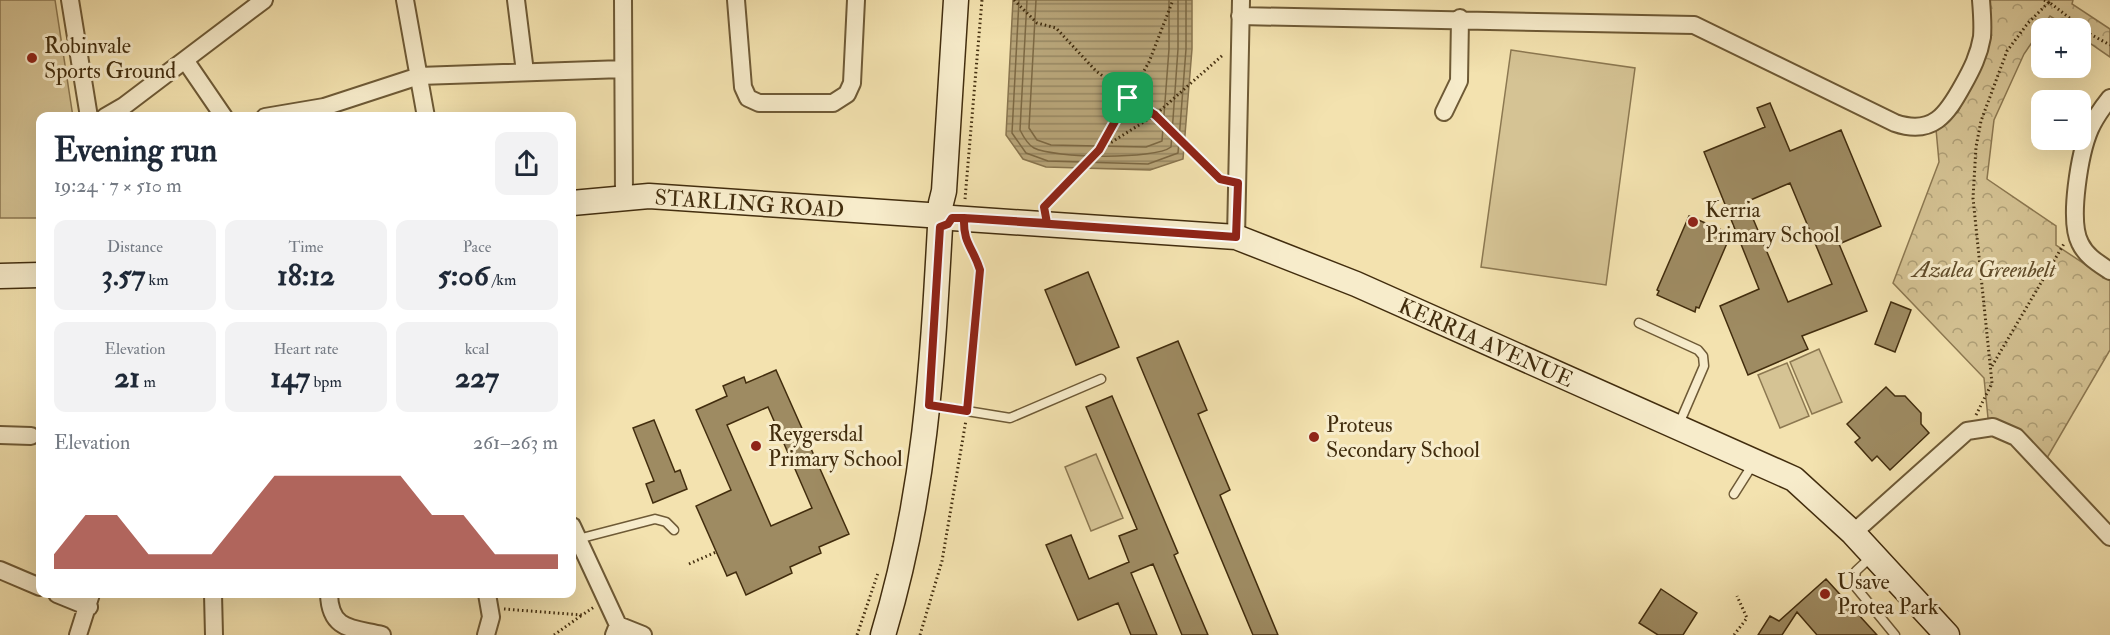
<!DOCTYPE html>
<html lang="en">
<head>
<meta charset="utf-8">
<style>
  :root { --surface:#fff; --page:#f2f2f3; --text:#1f2937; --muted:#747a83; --accent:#8f2418 }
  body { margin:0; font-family:"IM FELL Double Pica",serif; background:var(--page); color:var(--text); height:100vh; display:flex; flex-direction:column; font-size:22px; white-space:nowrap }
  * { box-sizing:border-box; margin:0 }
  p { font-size:20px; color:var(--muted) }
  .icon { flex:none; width:33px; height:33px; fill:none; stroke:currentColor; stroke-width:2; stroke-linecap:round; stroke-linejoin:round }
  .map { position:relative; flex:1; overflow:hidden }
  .sheet { position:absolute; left:36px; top:112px; width:540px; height:486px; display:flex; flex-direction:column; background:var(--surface); border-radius:12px; box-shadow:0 6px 24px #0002 }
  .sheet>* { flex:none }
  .fabs { position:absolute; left:2031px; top:18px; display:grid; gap:12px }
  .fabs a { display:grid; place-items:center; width:60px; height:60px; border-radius:12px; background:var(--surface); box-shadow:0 6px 24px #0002; font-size:30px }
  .pin { position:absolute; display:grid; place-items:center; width:51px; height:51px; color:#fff; margin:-26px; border-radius:12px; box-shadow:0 3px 9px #0006 }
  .round { display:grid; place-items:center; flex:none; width:63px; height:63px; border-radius:12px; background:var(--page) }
  .overview { display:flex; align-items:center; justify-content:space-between; height:102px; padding:0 18px }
  h1 { font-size:33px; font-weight:800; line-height:45px }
  .figures { display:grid; grid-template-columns:repeat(3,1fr); gap:9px; height:102px; padding:6px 18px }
  .figures div { display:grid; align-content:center; border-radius:12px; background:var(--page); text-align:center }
  .figures b { font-size:30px; font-weight:800 }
  .figures small { font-size:16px; font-weight:400 }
  .figures p { font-size:16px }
  .chart { height:168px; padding:12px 18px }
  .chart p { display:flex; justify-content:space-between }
  .chart svg { width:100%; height:108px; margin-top:6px; fill:var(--accent); opacity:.7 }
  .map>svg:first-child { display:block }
  .grass { fill:#d5c394; stroke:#8c7851; stroke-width:1.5 }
  .park { fill:url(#park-crowns); stroke:#8c7851; stroke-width:1.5 }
  .water { fill:url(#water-rules); stroke:#88744e; stroke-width:1.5 }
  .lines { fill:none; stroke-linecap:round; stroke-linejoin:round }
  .shore { stroke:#7c6843; stroke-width:1.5 }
  .building { fill:#9e8b62; stroke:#422d0e; stroke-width:1.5; fill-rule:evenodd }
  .lane-casing { stroke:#6e5a36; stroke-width:11 }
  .street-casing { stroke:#6e5a36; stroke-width:20 }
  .secondary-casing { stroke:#422d0e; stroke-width:27 }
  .path { stroke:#422d0e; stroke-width:3; stroke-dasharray:1.5 3; stroke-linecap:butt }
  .lane { stroke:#f7eccb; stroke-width:8 }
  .street { stroke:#f7eccb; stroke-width:16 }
  .secondary { stroke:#f7eccb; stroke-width:24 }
  .route-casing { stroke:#fff; stroke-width:12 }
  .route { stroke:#8f2418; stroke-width:8 }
  .poi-dot { fill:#8f2418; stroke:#f7eccb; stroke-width:2 }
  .labels { text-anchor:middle; stroke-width:6; stroke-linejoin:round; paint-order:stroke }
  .poi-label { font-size:22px; fill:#422d0e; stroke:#f7eccb; text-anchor:start }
  .street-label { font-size:22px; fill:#422d0e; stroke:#f7eccb }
  .park-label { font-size:22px; font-style:italic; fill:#5f4b29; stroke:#f7eccb }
</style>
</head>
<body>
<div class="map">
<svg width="2110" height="635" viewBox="0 0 2110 635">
  <defs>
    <pattern id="park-crowns" width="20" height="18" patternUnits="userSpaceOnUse" patternTransform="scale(1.5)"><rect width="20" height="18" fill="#d5c394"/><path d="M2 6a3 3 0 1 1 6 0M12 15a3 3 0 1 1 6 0" fill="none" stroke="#ae9f77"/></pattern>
    <pattern id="water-rules" width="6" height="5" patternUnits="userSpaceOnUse" patternTransform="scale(1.5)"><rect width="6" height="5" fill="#b7a478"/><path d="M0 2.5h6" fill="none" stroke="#968661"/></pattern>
  </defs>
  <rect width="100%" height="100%" fill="#f3e2af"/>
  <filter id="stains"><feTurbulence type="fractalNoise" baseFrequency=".00333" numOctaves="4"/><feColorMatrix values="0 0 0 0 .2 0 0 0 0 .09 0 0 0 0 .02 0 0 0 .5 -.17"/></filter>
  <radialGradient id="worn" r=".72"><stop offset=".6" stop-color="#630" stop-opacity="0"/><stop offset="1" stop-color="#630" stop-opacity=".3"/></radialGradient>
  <path class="grass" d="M0,0H55L73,117H40V218H0Z
    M1511,50L1635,68L1606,285L1481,267Z
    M1819,349L1842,402L1812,414L1790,362Z
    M1787,363L1809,416L1780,428L1758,375Z
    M1096,454L1123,518L1091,531L1065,467Z"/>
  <path class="park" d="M1986,0H2073L2072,4L2110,29V57L2081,37L2080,28H2069L2050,16L2024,54L1994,120L1987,179L2056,226V245L2110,281V350L2047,458C2027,438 2017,424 1988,418L1984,378L1893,283L1939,162L1936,129L1958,112L1987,46Z"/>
  <path class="water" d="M1013,0H1192V49L1183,159L1150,170L1046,167L1023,159L1006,135Z"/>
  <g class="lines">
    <path class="shore" d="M1019,0L1012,133L1026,153L1048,161L1148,164L1178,153L1186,49V0
      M1027,0L1020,130C1023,136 1028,145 1034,148C1053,158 1155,160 1171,147L1178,49V0
      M1036,0L1029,128L1037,140L1051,145L1146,147L1162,141L1169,49V0"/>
  </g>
  <path class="building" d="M1770,103L1790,151L1841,130L1881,226L1839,244L1867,311L1802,336L1808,349L1748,375L1720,306L1759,289L1704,152L1765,127L1757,108ZM1790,183L1832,284L1788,302L1746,202Z
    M1689,216L1731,234L1699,308L1696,307L1695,312L1657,295L1659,291L1657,290Z
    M1088,272L1119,347L1076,365L1045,290Z
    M1891,302L1911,310L1895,352L1875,344Z
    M1178,341L1207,410L1198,414L1230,490L1220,495L1278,635H1253L1137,358Z
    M776,370L849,534L819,547L821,553L790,567L792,573L746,595L736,572L727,576L696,506L731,490L696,410L727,396L723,386L744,377L746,383ZM768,407L812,508L771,526L727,425Z
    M1886,387L1895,396H1905L1921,413V424L1929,433L1890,470L1877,456L1872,461L1855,442L1860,438L1847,424Z
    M1112,396L1178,553L1174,555L1208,635H1182L1153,564L1131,573L1157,635H1131L1118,603L1078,620L1046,545L1071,535L1089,579L1129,562L1119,536L1137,529L1086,407Z
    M654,420L675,472L680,470L687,489L653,503L646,484L654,481L633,428Z
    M1826,579L1877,635H1817L1797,612L1782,635H1758L1770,616L1779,621Z
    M1661,589L1697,613L1683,635H1658L1639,623Z"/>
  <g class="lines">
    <defs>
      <path id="lane" d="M1639,323L1698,350L1703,356L1704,366L1679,424
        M930,405L1010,418L1101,379
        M1734,494L1753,464
        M578,539L655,519L666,522L674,530
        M1872,556L1856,571L1854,585L1895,635"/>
      <path id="street" d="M70,0L89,117
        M405,0L426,117
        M516,0L525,72
        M623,0L624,196
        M736,0L743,87L748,98L759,103H833L847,94L852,83L856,0
        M1240,16L1694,25L1895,123C1933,136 1947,114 1963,85C1972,69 1979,55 1982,37C1983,25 1982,12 1981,0
        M185,60L224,117
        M2110,98C2102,108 2095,118 2090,129C2080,152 2068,220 2080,243C2086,256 2098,263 2110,271
        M1444,112L1459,81L1460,18
        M105,117L124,106L264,0
        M265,117L324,107L419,76L623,69
        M1236,237L1241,0
        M0,435L31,436
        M572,526L618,625L614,635
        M1853,533L1967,431L1993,427L2016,437L2110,537
        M0,570L40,587
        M57,594L89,607
        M213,594L214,635
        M329,594C330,631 353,628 382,635
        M618,625L643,635
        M78,635L91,594
        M486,635L491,617L487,594"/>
      <g id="secondary">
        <path id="s1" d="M572,203L649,196L928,215"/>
        <path d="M941,203L944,191L956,0"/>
        <path id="s2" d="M952,218L1236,237L1356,284L1794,479L1853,533L1947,635"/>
        <path d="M0,276L40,275"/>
        <path d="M883,635C925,496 932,371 940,227"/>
      </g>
    </defs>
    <use href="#lane" class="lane-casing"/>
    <use href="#street" class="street-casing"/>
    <use href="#secondary" class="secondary-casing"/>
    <path class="path" d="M1014,0L1037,23L1056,28L1096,71L1155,115L1221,180
      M2044,0L2049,2L2050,0
      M1100,149L1149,62L1173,0
      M965,199L982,0
      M1047,205L1099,150L1155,115L1224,54
      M964,239L975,255L980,270L968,402
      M1992,366L2065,242
      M1976,415L1992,383L1973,198L1976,147L1981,121L2007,51L2028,23L2049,2L2090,34L2110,45
      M689,564L716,552
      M504,609L582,615L594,607
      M554,635L582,615
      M857,635L878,573
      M920,635L942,561L966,420
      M1734,635L1747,618L1737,596"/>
    <use href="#lane" class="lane"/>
    <use href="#street" class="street"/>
    <use href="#secondary" class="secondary"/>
  </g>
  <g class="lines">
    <defs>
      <path id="route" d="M1128,98L1099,150L1044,207L1047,223L964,218H952L948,224L940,227L929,405L967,411L980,270C973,247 963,244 964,218L1236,237L1238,183L1220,179L1155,115L1128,98"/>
    </defs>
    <use href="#route" class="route-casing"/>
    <use href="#route" class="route"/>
  </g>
  <g class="poi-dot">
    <circle cx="32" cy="58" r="6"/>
    <circle cx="1693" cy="222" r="6"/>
    <circle cx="1314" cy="437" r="6"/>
    <circle cx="756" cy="446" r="6"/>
    <circle cx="1825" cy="594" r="6"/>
  </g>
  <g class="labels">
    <g class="poi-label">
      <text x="44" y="53">Robinvale<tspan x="44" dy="25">Sports Ground</tspan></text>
      <text x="1705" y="217">Kerria<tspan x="1705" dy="25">Primary School</tspan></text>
      <text x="1326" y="432">Proteus<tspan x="1326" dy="25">Secondary School</tspan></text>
      <text x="768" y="441">Reygersdal<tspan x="768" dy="25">Primary School</tspan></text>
      <text x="1837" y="589">Usave<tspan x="1837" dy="25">Protea Park</tspan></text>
    </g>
    <g class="street-label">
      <text dy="8" stroke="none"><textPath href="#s1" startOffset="178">STARLING ROAD</textPath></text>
      <text dy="8" stroke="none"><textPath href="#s2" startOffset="556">KERRIA AVENUE</textPath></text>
    </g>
    <g class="park-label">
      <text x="1984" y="277">Azalea Greenbelt</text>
    </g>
  </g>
  <rect width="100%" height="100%" filter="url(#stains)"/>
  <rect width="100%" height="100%" fill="url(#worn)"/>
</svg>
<div class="fabs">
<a>+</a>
<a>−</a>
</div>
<div class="pin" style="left:1128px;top:98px;background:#1e9e55"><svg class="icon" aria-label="arrive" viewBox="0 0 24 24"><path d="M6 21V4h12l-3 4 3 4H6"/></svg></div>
<section class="sheet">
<div class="overview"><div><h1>Evening run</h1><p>19:24 · 7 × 510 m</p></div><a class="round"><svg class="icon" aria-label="share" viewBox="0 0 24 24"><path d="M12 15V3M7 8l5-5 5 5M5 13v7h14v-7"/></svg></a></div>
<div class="figures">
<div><p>Distance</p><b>3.57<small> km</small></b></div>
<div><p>Time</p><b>18:12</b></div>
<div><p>Pace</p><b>5:06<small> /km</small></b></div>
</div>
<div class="figures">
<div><p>Elevation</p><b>21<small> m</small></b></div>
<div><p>Heart rate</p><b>147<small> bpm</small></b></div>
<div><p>kcal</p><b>227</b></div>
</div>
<div class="chart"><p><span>Elevation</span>261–263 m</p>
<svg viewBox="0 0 160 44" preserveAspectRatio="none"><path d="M0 44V38L10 22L20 22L30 38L40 38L50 38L60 22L70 6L80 6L90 6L100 6L110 6L120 22L130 22L140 38L150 38L160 38V44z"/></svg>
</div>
</section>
</div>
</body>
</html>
